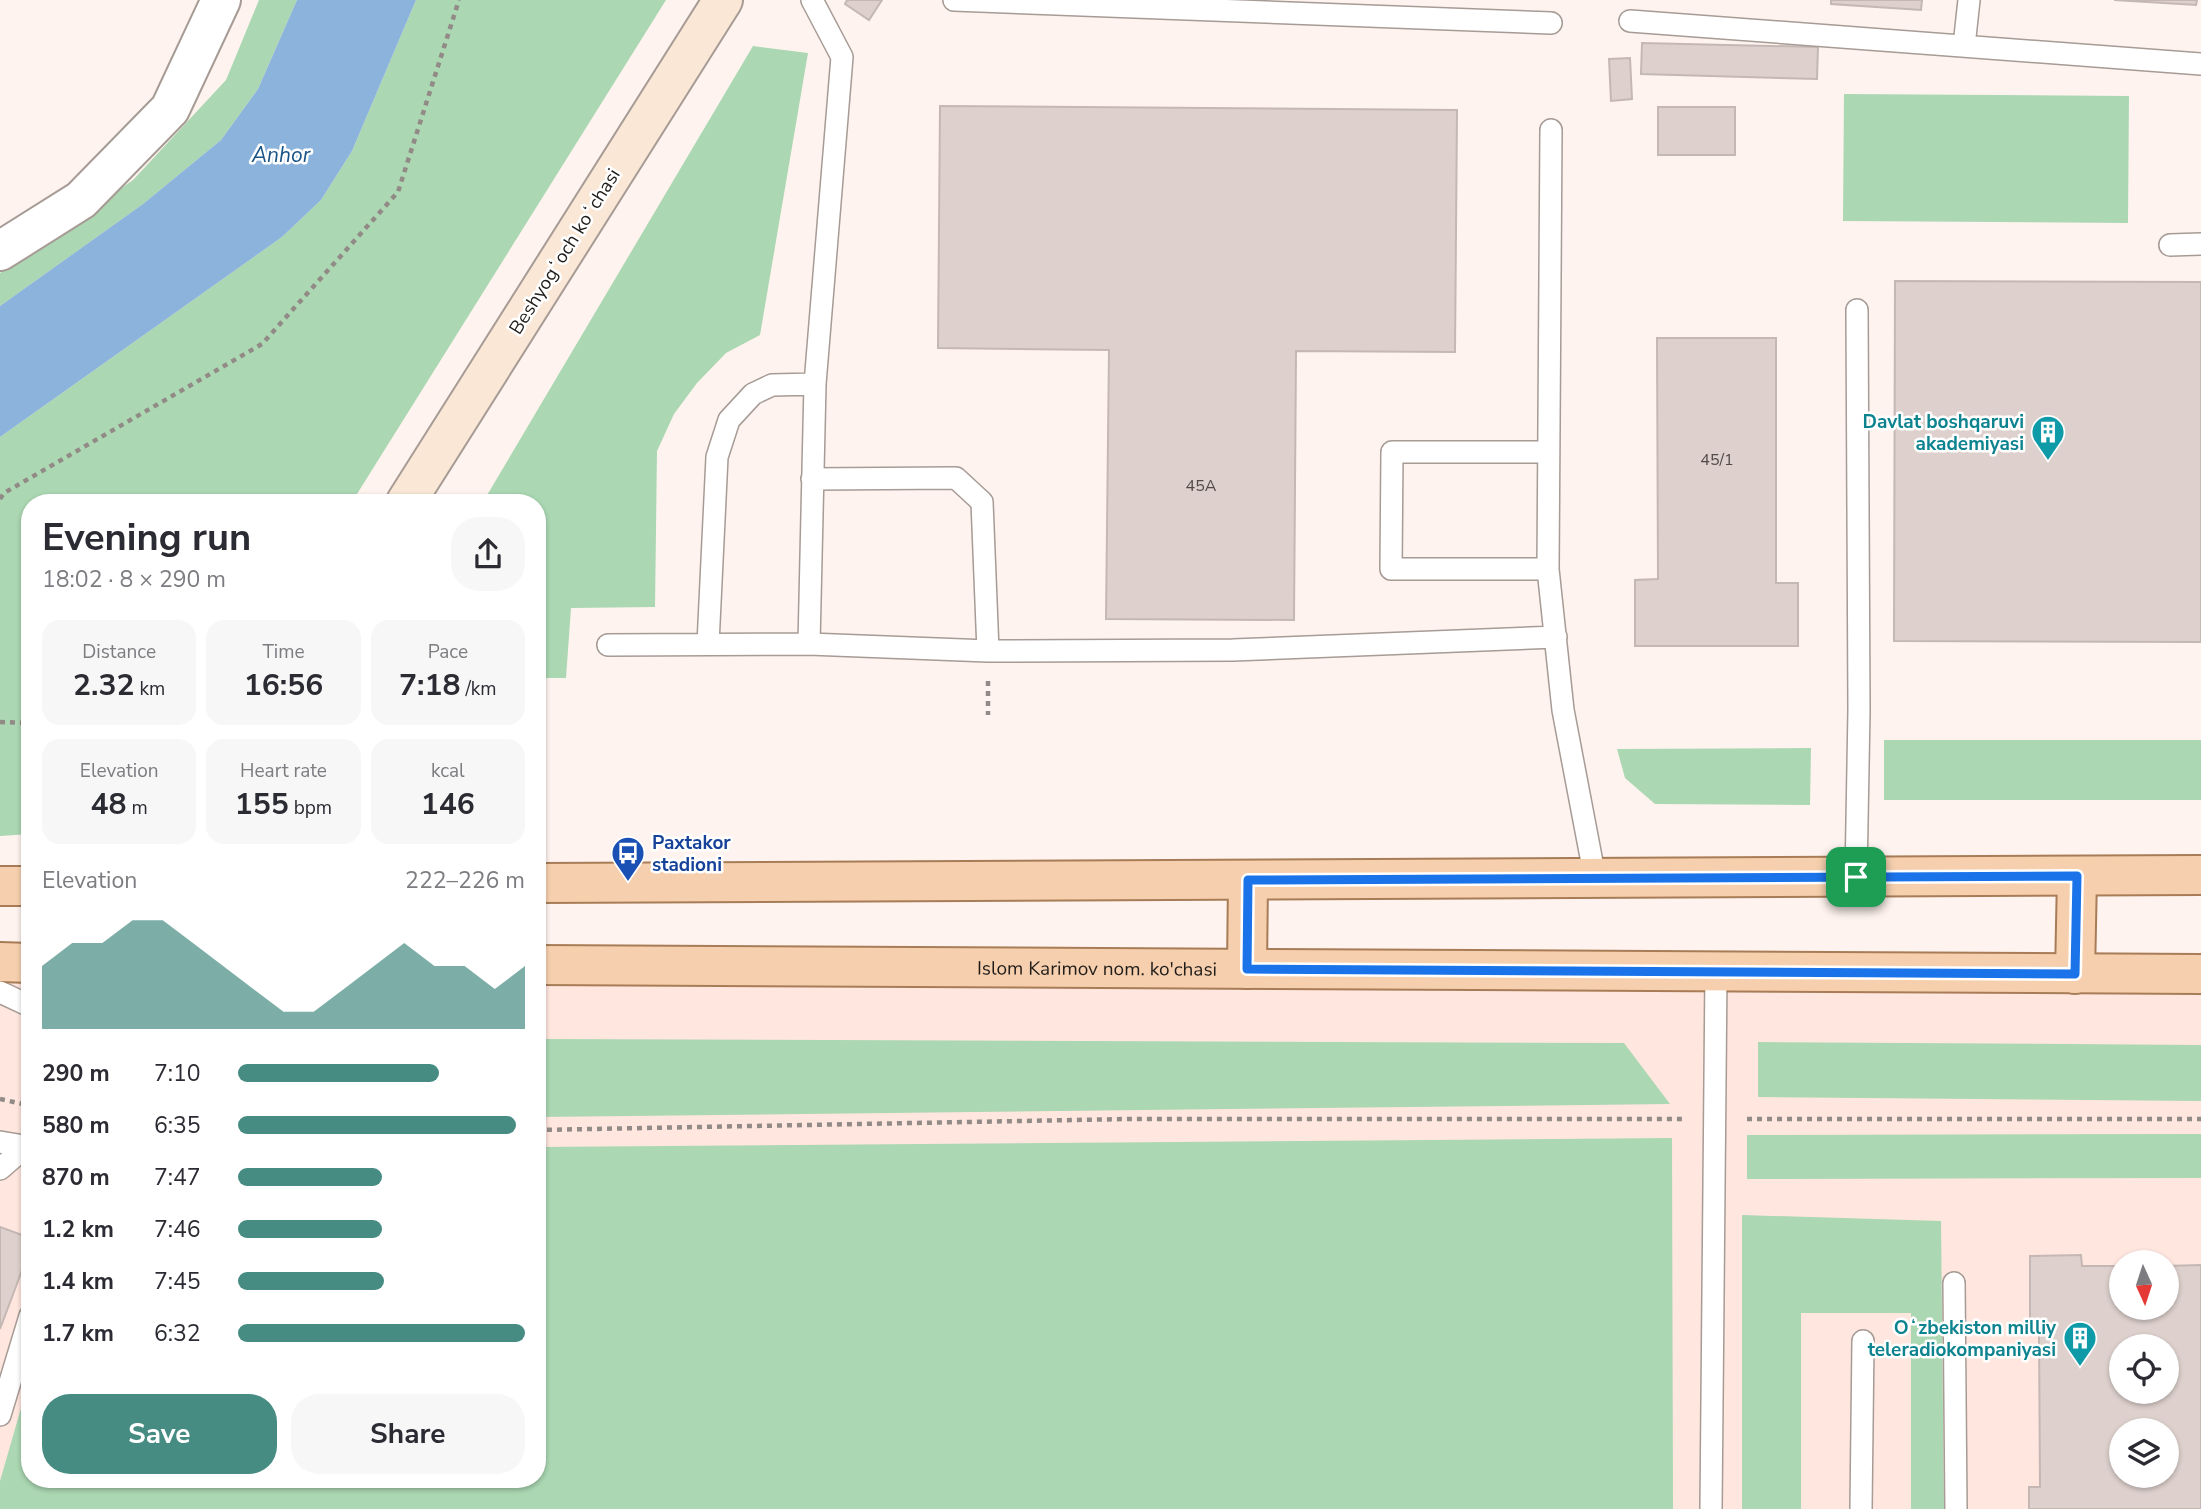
<!DOCTYPE html>
<html lang="en">
<head>
<meta charset="utf-8">
<style>
  :root { --surface:#fff; --page:#f7f7f7; --text:#2b2b33; --muted:#7c7c81; --accent:#468c83 }
  body { margin:0; font-family:"Nunito Sans",sans-serif; background:var(--page); color:var(--text); height:100vh; display:flex; flex-direction:column; font-size:26px; white-space:nowrap }
  * { box-sizing:border-box; margin:0 }
  p { font-size:23px; color:var(--muted) }
  .icon { flex:none; width:38px; height:38px; fill:none; stroke:currentColor; stroke-width:2; stroke-linecap:round; stroke-linejoin:round }
  .map { position:relative; flex:1; overflow:hidden }
  .sheet { position:absolute; left:21px; top:494px; width:525px; height:994px; display:flex; flex-direction:column; background:var(--surface); border-radius:28px; box-shadow:0 2px 5px #0004 }
  .sheet>* { flex:none }
  .needle { width:46px; rotate:177deg }
  .fabs { position:absolute; left:2109px; top:1250px; display:grid; gap:14px }
  .fabs a { display:grid; place-items:center; width:70px; height:70px; border-radius:50%; background:var(--surface); box-shadow:0 2px 5px #0004; font-size:35px }
  .pin { position:absolute; display:grid; place-items:center; width:60px; height:60px; color:#fff; margin:-30px; border-radius:14px; box-shadow:0 4px 10px #0006 }
  .round { display:grid; place-items:center; flex:none; width:74px; height:74px; border-radius:28px; background:var(--page) }
  .head { display:flex; align-items:center; justify-content:space-between; height:119px; padding:0 21px }
  h1 { font-size:38px; font-weight:700; line-height:52px }
  .figures { display:grid; grid-template-columns:repeat(3,1fr); gap:10px; height:119px; padding:7px 21px }
  .figures div { display:grid; align-content:center; border-radius:18px; background:var(--page); text-align:center }
  .figures b { font-size:30px; font-weight:700 }
  .figures small { font-size:19px; font-weight:400 }
  .figures p { font-size:19px }
  .chart { height:196px; padding:14px 21px }
  .chart p { display:flex; justify-content:space-between }
  .chart svg { width:100%; height:126px; margin-top:7px; fill:var(--accent); opacity:.7 }
  .action { display:flex; gap:14px; margin-top:auto; padding:14px 21px }
  .action a { flex:1; height:80px; border-radius:28px; background:var(--accent); color:#fff; font-size:28px; font-weight:700; line-height:80px; text-align:center }
  .action a+a { background:var(--page); color:var(--text) }
  ul { padding:0 21px; list-style:none; font-size:23px }
  li { display:grid; grid-template-columns:112px 84px 1fr; align-items:center; height:52px }
  li i { height:18px; border-radius:9px; background:var(--accent) }
  .map>svg:first-child { display:block }
  .commercial { fill:#ffe6de; fill-rule:evenodd }
  .green { fill:#abd7b2 }
  .water { fill:#8bb3db }
  .building { fill:#ded1cd; stroke:#c5b7b4; stroke-width:2; fill-rule:evenodd }
  .lines { fill:none; stroke-linecap:round; stroke-linejoin:round }
  .lane-casing { stroke:#a69b95; stroke-width:24 }
  .street-casing { stroke:#a69b95; stroke-width:42 }
  .secondary-casing { stroke:#a69b95; stroke-width:42 }
  .primary-casing { stroke:#a77c57; stroke-width:42 }
  .path { stroke:#928a86; stroke-width:4.5; stroke-dasharray:5 5; stroke-linecap:butt }
  .lane { stroke:#fff; stroke-width:21 }
  .street { stroke:#fff; stroke-width:38 }
  .secondary { stroke:#fae7d6; stroke-width:38 }
  .primary { stroke:#f6d0ae; stroke-width:38 }
  .route-casing { stroke:#fff; stroke-width:14 }
  .route { stroke:#1a73e8; stroke-width:9 }
  .labels { text-anchor:middle; stroke-width:5; stroke-linejoin:round; paint-order:stroke }
  .number-label { font-size:16px; fill:#504946 }
  .street-label { font-size:19px; fill:#201c19; stroke:#fff }
  .culture-label { font-size:19px; font-weight:bold; fill:#0d838f; stroke:#fff; text-anchor:end }
  .transit-label { font-size:19px; font-weight:bold; fill:#164399; stroke:#fff; text-anchor:start }
  .water-label { font-size:21px; font-style:italic; fill:#1a5487; stroke:#fff }
</style>
</head>
<body>
<div class="map">
<svg width="2201" height="1509" viewBox="0 0 2201 1509">
  <rect width="100%" height="100%" fill="#fef3ee"/>
  <path class="commercial" d="M0,962L30,963V1479H537V965L2201,974V1509H0ZM2121,1262H2166V1307H2121ZM2121,1346H2166V1391H2121ZM2121,1430H2166V1475H2121Z"/>
  <path class="green" d="M259,0H297L258,89L221,140L143,204L0,306V273L133,180L226,80Z
    M416,0H666L352,502H30V834L0,836V437L282,237L321,200L352,151Z
    M753,46L808,53L760,335L726,353L697,383L674,414L657,451L655,607L571,608L566,678H537V502H483Z
    M1844,94L2129,96L2128,223L1843,221Z
    M1884,740H2201V800H1884Z
    M1811,748L1810,805L1655,804L1625,778L1617,749Z
    M537,1039L1624,1043L1670,1104L537,1117Z
    M1758,1042L2201,1045V1101L1758,1097Z
    M2201,1134V1178L1747,1179V1135Z
    M1672,1138L1673,1509H0V1481L30,1377V1479H537V1147Z
    M1742,1215L1941,1221L1944,1509H1911V1313H1801V1509H1742Z"/>
  <path class="water" d="M297,0H416L352,151L321,200L282,237L0,437V306L143,204L221,140L258,89Z"/>
  <path class="building" d="M847,0H882L869,20L845,4Z
    M1831,0H1922L1921,10L1831,4Z
    M2114,0H2197L2196,5Z
    M1642,43L1818,47L1817,79L1641,74Z
    M1630,58L1632,99L1611,101L1609,59Z
    M940,106L1457,110L1455,352L1296,351L1294,620L1106,619L1109,350L938,348Z
    M1658,107H1735V155H1658Z
    M1895,281L2201,282V642L1894,641Z
    M1657,338H1776V583H1798V646H1635V580L1658,579Z
    M0,1227L30,1238V1249L0,1329Z
    M2081,1255L2082,1266H2121V1307H2166V1266L2201,1265V1509H2029V1487H2040L2039,1333L2030,1334V1256ZM2121,1346H2166V1391H2121ZM2121,1430H2166V1475H2121Z"/>
  <g class="lines">
    <defs>
      <path id="lane" d="M954,0L1551,23
        M1630,21L2201,64
        M1964,46L1969,0
        M1551,130L1548,569L1563,710L1595,878
        M2170,245L2201,244
        M1548,452H1392L1391,569H1548
        M812,479L956,478L982,502L988,651L1233,650L1556,637
        M708,644L717,457L729,420L753,394L772,385L815,384
        M809,644L988,651
        M608,645L809,644L815,384L842,57L812,0
        M1856,877L1859,710L1857,310
        M0,992L30,1006
        M0,1142L30,1147
        M0,1169L30,1143
        M1954,1283L1956,1509
        M0,1415L30,1316
        M1711,1509L1716,972
        M1861,1509L1863,1341"/>
      <path id="street" d="M0,251L81,200L170,109L221,0"/>
      <path id="secondary" d="M406,502L723,0"/>
      <g id="primary">
        <path d="M537,883L2201,875"/>
        <path d="M0,886H30"/>
        <path d="M0,962L30,963"/>
        <path id="s1" d="M537,965L2201,974"/>
        <path d="M1247,969L1248,880"/>
        <path d="M2075,974L2077,876"/>
      </g>
    </defs>
    <use href="#lane" class="lane-casing"/>
    <use href="#street" class="street-casing"/>
    <use href="#secondary" class="secondary-casing"/>
    <use href="#primary" class="primary-casing"/>
    <path class="path" d="M0,499L4,493L262,344L398,192L459,0
      M988,681V715
      M0,722L30,723
      M0,1099L23,1104
      M1747,1119H2201
      M537,1130L1128,1119H1682"/>
    <use href="#lane" class="lane"/>
    <use href="#street" class="street"/>
    <use href="#secondary" class="secondary"/>
    <use href="#primary" class="primary"/>
  </g>
  <g class="lines">
    <defs>
      <path id="route" d="M2077,876L2075,974L1247,969L1248,880Z"/>
    </defs>
    <use href="#route" class="route-casing"/>
    <use href="#route" class="route"/>
  </g>
  <defs>
    <symbol id="building-pin" viewBox="-11 -11 22 30"><path d="M0 17L-7.5 6A9.5 9.5 0 1 1 7.5 6Z" fill="#0f9aa8" stroke="#fff"/><path d="M-4-6H4V6H1V3H-1V6H-4ZM-2.5-4.3h1.7v1.8h-1.7ZM.8-4.3h1.7v1.8H.8ZM-2.5-1h1.7V.8h-1.7ZM.8-1h1.7V.8H.8Z" fill="#fff"/></symbol>
    <symbol id="bus-pin" viewBox="-11 -11 22 30"><path d="M0 17L-7.5 6A9.5 9.5 0 1 1 7.5 6Z" fill="#1a4fb4" stroke="#fff"/><path d="M-5-6H5V4H4V6H2V4H-2V6H-4V4H-5ZM-3.5-4V0h7V-4ZM-3.5 1.2v1.5H-2V1.2ZM2 1.2v1.5H3.5V1.2Z" fill="#fff"/></symbol>
  </defs>
  <g fill-rule="evenodd">
    <use href="#building-pin" x="2029" y="413" width="38" height="52"/>
    <use href="#bus-pin" x="609" y="834" width="38" height="52"/>
    <use href="#building-pin" x="2061" y="1319" width="38" height="52"/>
  </g>
  <g class="labels">
    <g class="number-label">
      <text x="1717" y="465">45/1</text>
      <text x="1201" y="491">45A</text>
    </g>
    <g class="street-label">
      <text transform="translate(564 251) rotate(-58)" y="7">Beshyogʻoch koʻchasi</text>
      <text dy="7" stroke="none"><textPath href="#s1" startOffset="560">Islom Karimov nom. ko'chasi</textPath></text>
    </g>
    <g class="culture-label">
      <text x="2024" y="428">Davlat boshqaruvi<tspan x="2024" dy="22">akademiyasi</tspan></text>
      <text x="2056" y="1334">Oʻzbekiston milliy<tspan x="2056" dy="22">teleradiokompaniyasi</tspan></text>
    </g>
    <g class="transit-label">
      <text x="652" y="849">Paxtakor<tspan x="652" dy="22">stadioni</tspan></text>
    </g>
    <g class="water-label">
      <text x="281" y="162">Anhor</text>
    </g>
  </g>
</svg>
<div class="fabs">
<a><svg class="needle" viewBox="-14 -14 28 28"><path d="M0-13l5 13h-10z" fill="#e53935"/><path d="M0 13l5-13h-10z" fill="#7c7c81"/></svg></a>
<a><svg class="icon" aria-label="locate" viewBox="0 0 24 24"><circle cx="12" cy="12" r="6"/><path d="M12 2v4M12 18v4M2 12h4M18 12h4"/></svg></a>
<a><svg class="icon" aria-label="layers" viewBox="0 0 24 24"><path d="M12 4l9 5-9 5-9-5zM3 14l9 5 9-5"/></svg></a>
</div>
<div class="pin" style="left:1856px;top:877px;background:#1e9e55"><svg class="icon" aria-label="arrive" viewBox="0 0 24 24"><path d="M6 21V4h12l-3 4 3 4H6"/></svg></div>
<section class="sheet">
<div class="head"><div><h1>Evening run</h1><p>18:02 · 8 × 290 m</p></div><a class="round"><svg class="icon" aria-label="share" viewBox="0 0 24 24"><path d="M12 15V3M7 8l5-5 5 5M5 13v7h14v-7"/></svg></a></div>
<div class="figures">
<div><p>Distance</p><b>2.32<small> km</small></b></div>
<div><p>Time</p><b>16:56</b></div>
<div><p>Pace</p><b>7:18<small> /km</small></b></div>
</div>
<div class="figures">
<div><p>Elevation</p><b>48<small> m</small></b></div>
<div><p>Heart rate</p><b>155<small> bpm</small></b></div>
<div><p>kcal</p><b>146</b></div>
</div>
<div class="chart"><p><span>Elevation</span>222–226 m</p>
<svg viewBox="0 0 160 44" preserveAspectRatio="none"><path d="M0 44V22L10 14L20 14L30 6L40 6L50 14L60 22L70 30L80 38L90 38L100 30L110 22L120 14L130 22L140 22L150 30L160 22V44z"/></svg>
</div>
<ul>
<li><b>290 m</b>7:10<i style="width:70%"></i></li>
<li><b>580 m</b>6:35<i style="width:97%"></i></li>
<li><b>870 m</b>7:47<i style="width:50%"></i></li>
<li><b>1.2 km</b>7:46<i style="width:50%"></i></li>
<li><b>1.4 km</b>7:45<i style="width:51%"></i></li>
<li><b>1.7 km</b>6:32<i style="width:100%"></i></li>
</ul>
<div class="action"><a>Save</a><a>Share</a></div>
</section>
</div>
</body>
</html>
